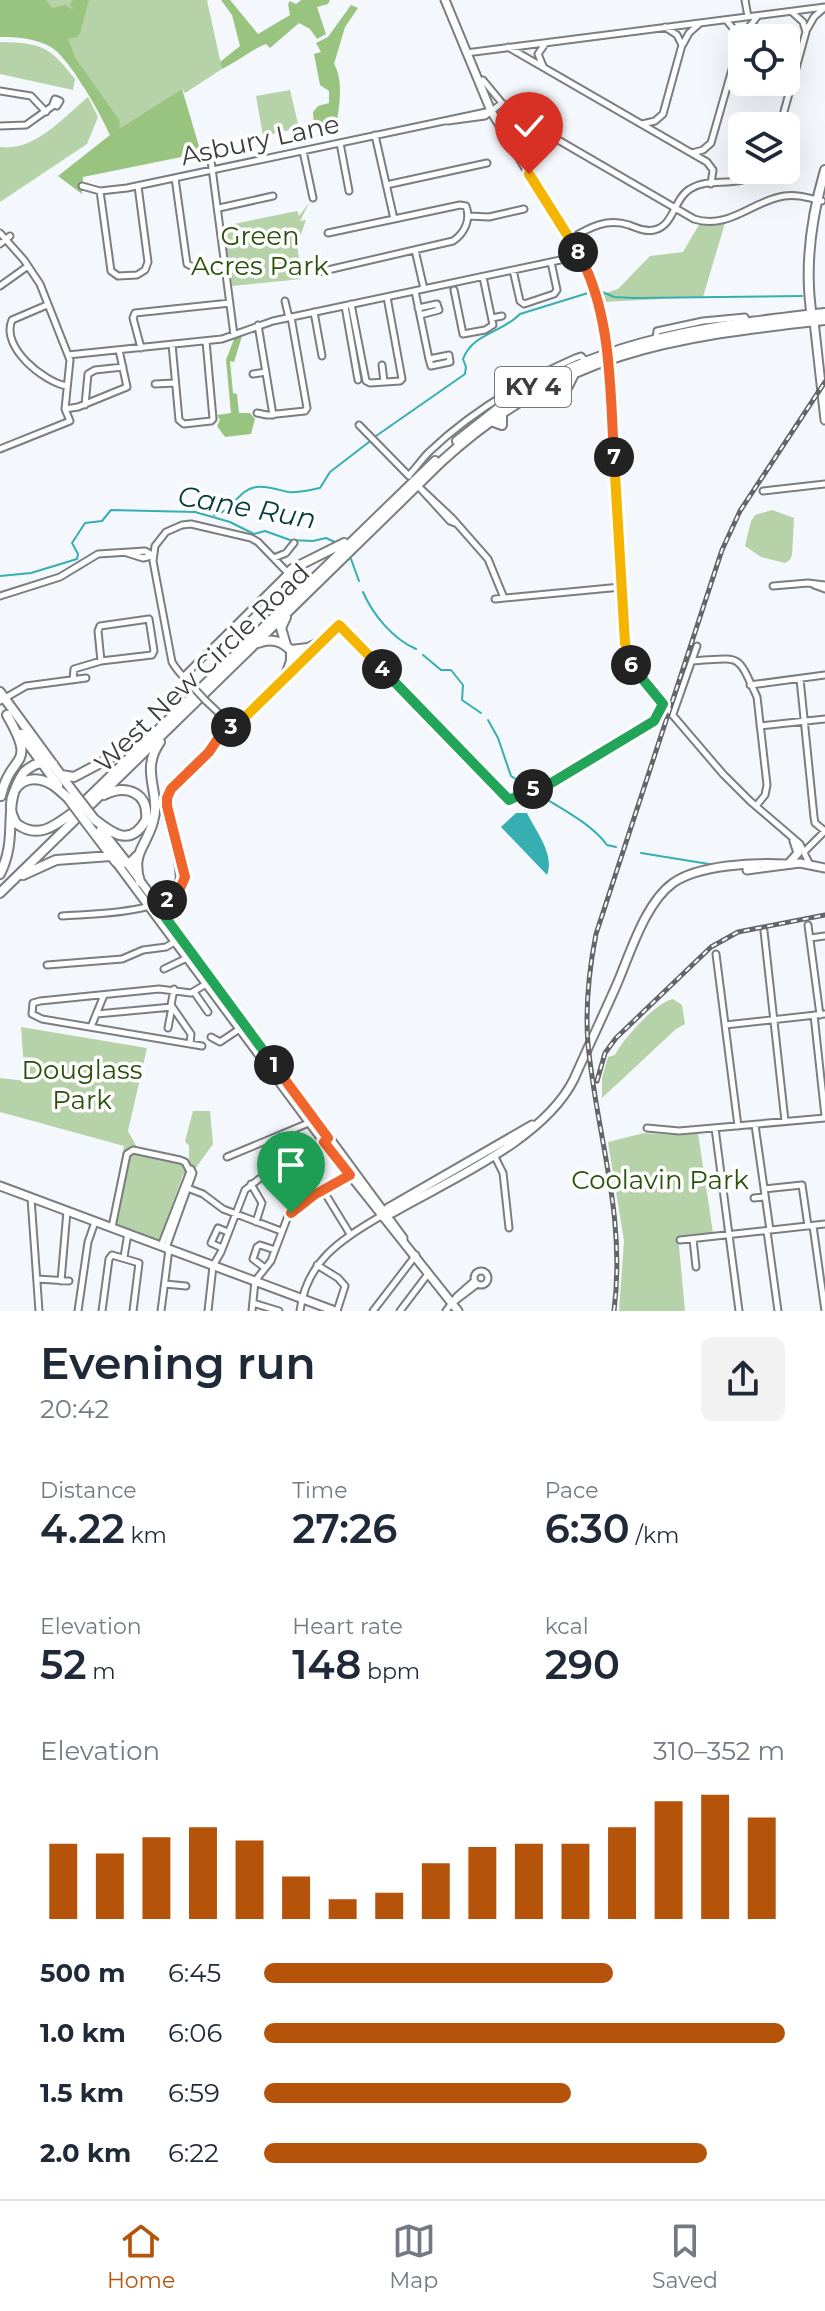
<!DOCTYPE html>
<html lang="en">
<head>
<meta charset="utf-8">
<style>
  :root { --surface:#fff; --page:#f2f2f3; --text:#1f2937; --muted:#747a83; --line:#e0e1e3; --accent:#b45309 }
  body { margin:0; font-family:Montserrat,sans-serif; background:var(--page); color:var(--text); height:100vh; display:flex; flex-direction:column; font-size:30px; white-space:nowrap }
  * { box-sizing:border-box; margin:0 }
  p { font-size:26px; color:var(--muted) }
  .icon { flex:none; width:44px; height:44px; fill:none; stroke:currentColor; stroke-width:2; stroke-linecap:round; stroke-linejoin:round }
  .map { position:relative; height:1311px; overflow:hidden }
  .sheet { display:flex; flex-direction:column; background:var(--surface); flex:1 }
  .sheet>* { flex:none }
  .buttons { position:absolute; left:728px; top:24px; display:grid; gap:16px }
  .buttons a { display:grid; place-items:center; width:72px; height:72px; border-radius:12px; background:var(--surface); box-shadow:0 8px 32px #0002; font-size:40px }
  .pin { position:absolute; display:grid; place-items:center; width:68px; height:68px; color:#fff; margin:-82px -34px; border-radius:50% 50% 50% 0; rotate:-45deg; box-shadow:0 0 8px #0007 }
  .pin .icon { rotate:45deg }
  .km { position:absolute; width:40px; height:40px; margin:-20px; border-radius:50%; background:#222; color:#fff; font-size:22px; line-height:40px; text-align:center }
  .round { display:grid; place-items:center; flex:none; width:84px; height:84px; border-radius:12px; background:var(--page) }
  .head { display:flex; align-items:center; justify-content:space-between; height:136px; padding:0 40px }
  h1 { font-size:44px; font-weight:600; line-height:60px }
  .figures { display:grid; grid-template-columns:repeat(3,1fr); gap:12px; height:136px; padding:8px 40px }
  .figures div { display:grid; align-content:center }
  .figures b { font-size:40px; font-weight:600 }
  .figures small { font-size:22px; font-weight:400 }
  .figures p { font-size:22px }
  .chart { height:224px; padding:16px 40px }
  .chart p { display:flex; justify-content:space-between }
  .chart svg { width:100%; height:144px; margin-top:8px; stroke:var(--accent); stroke-width:6 }
  ul { padding:0 40px; list-style:none; font-size:26px }
  li { display:grid; grid-template-columns:128px 96px 1fr; align-items:center; height:60px }
  li i { height:20px; border-radius:10px; background:var(--accent) }
  .tab-bar { display:flex; justify-content:space-around; align-items:center; height:112px; border-top:2px solid var(--line); background:var(--surface); font-size:22px; color:var(--muted) }
  .tab-bar a { display:grid; justify-items:center; gap:4px }
  .tab-bar .on { color:var(--accent) }
  .map>svg:first-child { display:block }
  .green { fill:#b6d2a8 }
  .forest { fill:#98c480 }
  .water { fill:#35afb1 }
  .lines { fill:none; stroke-linecap:round; stroke-linejoin:round }
  .stream { stroke:#35afb1; stroke-width:2 }
  .minor-casing { stroke:#7a7d81; stroke-width:9 }
  .major-casing { stroke:#7a7d81; stroke-width:11 }
  .highway-casing { stroke:#7a7d81; stroke-width:12 }
  .minor { stroke:#fff; stroke-width:5 }
  .major { stroke:#fff; stroke-width:7 }
  .highway { stroke:#fff; stroke-width:8 }
  .rail-casing { stroke:#646568; stroke-width:5 }
  .rail { stroke:#fff; stroke-width:2; stroke-dasharray:6; stroke-linecap:butt }
  .minor-bridge-casing { stroke:#7a7d81; stroke-width:9; stroke-linecap:butt }
  .highway-bridge-casing { stroke:#7a7d81; stroke-width:12; stroke-linecap:butt }
  .minor-bridge { stroke:#fff; stroke-width:5 }
  .highway-bridge { stroke:#fff; stroke-width:8 }
  .split-1-casing { stroke:#fff; stroke-width:16 }
  .split-2-casing { stroke:#fff; stroke-width:16 }
  .split-3-casing { stroke:#fff; stroke-width:16 }
  .split-4-casing { stroke:#fff; stroke-width:16 }
  .split-5-casing { stroke:#fff; stroke-width:16 }
  .split-6-casing { stroke:#fff; stroke-width:16 }
  .split-7-casing { stroke:#fff; stroke-width:16 }
  .split-8-casing { stroke:#fff; stroke-width:16 }
  .split-9-casing { stroke:#fff; stroke-width:16 }
  .split-1 { stroke:#f0652b; stroke-width:10 }
  .split-2 { stroke:#22a559; stroke-width:10 }
  .split-3 { stroke:#f0652b; stroke-width:10 }
  .split-4 { stroke:#f5b400; stroke-width:10 }
  .split-5 { stroke:#22a559; stroke-width:10 }
  .split-6 { stroke:#22a559; stroke-width:10 }
  .split-7 { stroke:#f5b400; stroke-width:10 }
  .split-8 { stroke:#f0652b; stroke-width:10 }
  .split-9 { stroke:#f5b400; stroke-width:10 }
  .labels { text-anchor:middle; stroke-width:7; stroke-linejoin:round; paint-order:stroke }
  .shield { fill:#fff; stroke:#767779; stroke-width:2 }
  .shield-label { font-size:24px; font-weight:bold; fill:#3c3d3f }
  .street-label { font-size:26px; fill:#3c3d3f; stroke:#fff }
  .park-label { font-size:26px; fill:#29510a; stroke:#fff }
  .water-label { font-size:28px; font-style:italic; fill:#053d3e; stroke:#fff }
</style>
</head>
<body>
<div class="map">
<svg width="825" height="1311" viewBox="0 0 825 1311">
  <rect width="100%" height="100%" fill="#f4f7fb"/>
  <path class="green" d="M34,0H207L222,69L185,93L182,89L119,130L92,82L83,87Z
    M0,42C42,43 49,46 75,79L73,90L0,74Z
    M290,90L299,128L263,136L256,96Z
    M88,97L98,117L87,144L0,202V147C34,152 64,117 88,97Z
    M309,203L300,221L306,220L297,245L302,279L232,286L224,226L297,211L299,216Z
    M700,223H725L703,297L602,302L600,295L618,289L650,256L683,252Z
    M772,510L794,518L792,555L790,560L785,563L761,557L745,546L751,521L755,515Z
    M673,999L682,1005L685,1024L676,1029L602,1098V1078L608,1057L615,1055C623,1039 655,1003 673,999Z
    M21,1027L147,1048L128,1131L138,1149L189,1162V1146L185,1141L193,1111H210L213,1144L195,1169L183,1175L159,1240L109,1221L124,1146L0,1112V1078L25,1081Z
    M644,1133L674,1135L698,1133L713,1233L678,1236L685,1311H619L624,1241L608,1142Z"/>
  <path class="forest" d="M0,0H46L52,8L65,5L73,10L70,4L73,0H89L80,33L77,37L68,39L76,59L120,121L119,129L182,89L201,153L83,177L82,194L58,176L110,135C101,114 68,55 49,46C33,38 18,37 0,37Z
    M221,0H230L258,34L290,15L288,4L290,1L296,4L301,0H330L328,4L317,7L326,34L317,39L310,29L299,23L270,48L266,44C256,47 236,62 222,69L220,62L240,46L232,15Z
    M351,5L358,8L345,27L334,64C343,79 340,103 337,120L314,125L313,112L318,106L329,103V91L320,85L314,54L321,52L316,43L328,37Z
    M242,336L234,362L230,361L233,393L237,394L239,413H250L255,419L251,434L225,437L217,426L220,420L217,415L231,413L226,360L234,339Z"/>
  <path class="water" d="M516,813H527C536,832 555,854 547,875L501,827Z"/>
  <g class="lines">
    <path class="stream" d="M600,291L614,297L634,298L802,296
      M376,436L465,374L466,367L463,359C473,333 502,333 520,314L588,293
      M214,515C233,512 237,490 256,487C266,485 278,490 288,492C299,493 309,490 320,488L330,472L369,442
      M351,559L359,581
      M0,576L31,573L77,559L78,554L72,543L85,523L102,521L111,510L195,512L230,522L254,534L265,531L290,540L313,541L326,538L335,542
      M363,592C373,615 393,639 416,649
      M423,655L441,670H451L463,685L462,700L481,713
      M488,720L498,738L511,776L528,787
      M535,792C559,808 590,822 607,845L616,847
      M641,853L715,865"/>
    <defs>
      <path id="minor" d="M745,0L748,17
        M806,31L814,17L824,8
        M741,37L757,17
        M683,44L689,33L699,24
        M508,47L707,162L713,170L711,184
        M466,53L825,7
        M543,66L538,54L545,44
        M483,80L502,103L529,123L694,219C729,230 752,201 784,196C797,194 809,198 822,201
        M0,91L31,96L46,112
        M55,99L60,101L57,106L53,104Z
        M448,121L485,116L502,103
        M642,124L655,121L663,114L682,45L677,35L665,27
        M0,126L26,125L54,105
        M780,126L806,32L803,22L792,12
        M375,135L394,219
        M340,143L349,191
        M303,151L313,198
        M210,153L234,335
        M692,153L703,150L711,143L741,38L727,21
        M175,178L187,264L197,269L225,266
        M386,185L487,163
        M82,186L100,191L127,188L491,111
        M100,191L111,271L118,276L137,275L145,270L148,262L138,186
        M219,208L273,196
        M469,216L489,217L524,209
        M0,233L24,260L40,284L70,360L65,409L70,421L0,449
        M570,239C590,227 607,218 629,225C637,228 645,232 654,230C674,226 674,198 690,189C712,175 737,191 761,170
        M0,244L10,236
        M415,250L424,289
        M513,270L520,301L524,304L554,294L557,290L551,262
        M319,272L453,241C465,233 471,219 466,206L460,205L328,233
        M0,286L28,266
        M454,290L463,334L485,330L493,325L483,277
        M415,291L429,359L431,366L450,362L449,355L429,359
        M285,301L289,318
        M351,304L366,381L370,383L400,381L402,379L387,297
        M47,305L12,320C0,347 44,382 67,386
        M345,306L358,380
        M418,308L437,304L439,310L420,315
        M314,312L322,356
        M492,318L502,316
        M258,325L273,415
        M656,338L657,331L703,321L745,317L747,322
        M172,344L179,420L184,424L211,421L213,419L206,341
        M141,348L133,318L135,313L230,303
        M68,355L222,339L273,321L579,256
        M607,360L628,658L640,677L723,774L750,801L800,844L809,863
        M382,365L384,382
        M253,374L266,372
        M155,384L175,383
        M85,405L88,374L95,370L123,367
        M65,409L78,407L127,387L119,350
        M257,413L267,415L305,411L307,408L291,317
        M359,425L409,476
        M409,475C416,468 422,459 429,452C470,413 523,381 575,358L581,356L586,361
        M417,485L452,518L488,559L504,598
        M418,486L450,521L455,523
        M763,491L825,484
        M127,553L143,558L152,556
        M274,558L286,553L294,543
        M814,585L825,589
        M773,586L808,583L825,585
        M0,596L60,577L98,554L145,551L152,555
        M495,599L621,587
        M692,661C743,658 736,652 757,697L767,785L765,795L756,806
        M183,677L288,573L258,542L251,538L191,524L182,525L166,532L155,546L153,561L172,662C177,671 184,678 192,686
        M800,679L814,817L815,823L825,831
        M73,680L74,669L101,661L152,655L154,651L149,619L100,626L98,631L101,661
        M750,685L825,675
        M0,701L26,686L86,678
        M206,701L223,717
        M673,714L697,646
        M217 724a7 7 0 1 1 14 0a7 7 0 1 1-14 0Z
        M228,719L243,715L339,625L509,800L522,792L548,785L649,725L663,704
        M760,726L825,719
        M230,728L245,717
        M200,757L213,743L218,728
        M163,804L170,830
        M805,851L825,831
        M151,893C192,904 178,860 172,839
        M62,916C95,913 185,916 185,871L167,798L171,789L209,752L224,731
        M808,925L820,1015
        M764,931L785,1121
        M810,938L825,936
        M716,954L738,1126
        M47,965L122,959L143,950L166,947L176,941
        M164,969L189,957
        M174,989L171,1005L191,1034L190,1043
        M194,992L208,1012
        M97,1014L172,1007L168,1028
        M814,1015L825,1116
        M725,1025L825,1014
        M91,1027L104,995
        M211,1037L220,1042L241,1028
        M202,1046L42,1019L32,1014L33,1003L40,1001L159,989L191,993L206,984
        M755,1125L770,1230
        M647,1128L679,1131L825,1118
        M715,1128L739,1311
        M494,1155L503,1173L509,1228
        M227,1157L311,1122
        M251,1184L262,1203L256,1222
        M185,1187L203,1194L223,1209L281,1231
        M764,1189L802,1185L808,1226
        M323,1190L350,1234
        M31,1198L39,1311
        M754,1198L765,1197
        M813,1226L825,1311
        M112,1227L127,1154L133,1150L180,1160L185,1162L189,1170
        M767,1231L778,1311
        M693,1239L696,1267
        M680,1240L825,1224
        M161,1246L191,1169L193,1173L166,1248
        M222,1248L211,1243L218,1228L228,1232
        M124,1257L128,1233
        M317,1265L338,1278L345,1286L337,1311
        M265,1268L253,1259L257,1247L260,1245L275,1250
        M474 1278a7 7 0 1 1 14 0a7 7 0 1 1-14 0Z
        M37,1279L69,1281
        M61,1281L67,1211
        M165,1284L186,1286
        M455,1301L476,1285
        M253,1303L279,1311
        M78,1311L88,1242L95,1222
        M102,1311L109,1259L112,1255L139,1263L133,1311
        M161,1311L169,1249
        M208,1311L213,1266L221,1252L245,1190L259,1179L300,1162L325,1141
        M252,1311L255,1281L271,1261L288,1216L314,1195L350,1175
        M300,1311C306,1262 341,1239 381,1216
        M373,1311L416,1255
        M400,1311L428,1274
        M446,1311L457,1296L474,1281"/>
      <path id="major" d="M445,0L491,111L584,263L598,305L607,357
        M814,321L825,420
        M116,862L324,1142L458,1311
        M790,862L798,853L794,841
        M127,863L403,1238
        M747,870L800,863L825,868
        M0,1186L335,1311
        M382,1215L388,1208L532,1125
        M381,1216L392,1213C449,1180 544,1140 574,1079C588,1047 603,1016 617,984C630,954 645,903 673,883C698,865 755,862 786,864"/>
      <path id="highway" d="M812,317C804,268 811,218 825,170
        M542,382C630,335 727,324 825,313
        M555,382L568,386L575,372
        M491,421L502,425V413
        M457,441L504,404L527,391
        M297,584L288,573L292,569L344,543
        M286,617L281,628L286,645
        M258,643C278,635 288,647 301,660
        M286,675L291,661V650L308,648L319,643
        M0,692L74,793
        M21,734L58,785
        M61,775L74,777L142,741
        M1,796C11,751 38,769 7,715
        M68,798C60,791 52,782 41,780C14,774 3,805 17,824C39,840 56,825 75,811
        M83,803L435,461
        M94,819C112,833 130,848 146,820C149,792 126,784 104,795
        M88,825L116,862L130,863L138,855
        M101,830L127,863
        M0,874C20,834 0,806 24,772C33,764 41,761 53,764
        M23,875L56,860L111,856
        M140,882C131,853 146,847 153,822C162,792 139,772 160,742
        M0,893L442,461C562,352 670,337 825,320"/>
    </defs>
    <use href="#minor" class="minor-casing"/>
    <use href="#major" class="major-casing"/>
    <use href="#highway" class="highway-casing"/>
    <use href="#minor" class="minor"/>
    <use href="#major" class="major"/>
    <use href="#highway" class="highway"/>
    <defs>
      <path id="rail" d="M597,1081L605,1053L616,1038L711,947L738,932L825,915
        M614,1311C626,1213 597,1138 588,1044C585,1007 589,970 596,934L722,550L740,511L825,382"/>
    </defs>
    <use href="#rail" class="rail-casing"/>
    <use href="#rail" class="rail"/>
    <defs>
      <path id="minor-bridge" d="M192,686L206,701"/>
      <path id="highway-bridge" d="M74,793L94,819
        M68,798L88,825"/>
    </defs>
    <use href="#minor-bridge" class="minor-bridge-casing"/>
    <use href="#highway-bridge" class="highway-bridge-casing"/>
    <use href="#minor-bridge" class="minor-bridge"/>
    <use href="#highway-bridge" class="highway-bridge"/>
  </g>
  <g class="lines">
    <defs>
      <path id="split-1" d="M274,1065L328,1138L324,1142L350,1175L314,1195L291,1213"/>
      <path id="split-2" d="M167,900L157,906L274,1065"/>
      <path id="split-3" d="M167,900L179,891L185,877L167,806V798L171,789L209,752L221,734L231,727"/>
      <path id="split-4" d="M231,727L246,716L339,625L382,669"/>
      <path id="split-5" d="M382,669L509,800L533,789"/>
      <path id="split-6" d="M533,789L548,785L654,721L663,704L631,665"/>
      <path id="split-7" d="M614,457L625,643L631,665"/>
      <path id="split-8" d="M578,252C612,313 610,389 614,457"/>
      <path id="split-9" d="M529,174L578,252"/>
    </defs>
    <use href="#split-1" class="split-1-casing"/>
    <use href="#split-2" class="split-2-casing"/>
    <use href="#split-3" class="split-3-casing"/>
    <use href="#split-4" class="split-4-casing"/>
    <use href="#split-5" class="split-5-casing"/>
    <use href="#split-6" class="split-6-casing"/>
    <use href="#split-7" class="split-7-casing"/>
    <use href="#split-8" class="split-8-casing"/>
    <use href="#split-9" class="split-9-casing"/>
    <use href="#split-1" class="split-1"/>
    <use href="#split-2" class="split-2"/>
    <use href="#split-3" class="split-3"/>
    <use href="#split-4" class="split-4"/>
    <use href="#split-5" class="split-5"/>
    <use href="#split-6" class="split-6"/>
    <use href="#split-7" class="split-7"/>
    <use href="#split-8" class="split-8"/>
    <use href="#split-9" class="split-9"/>
  </g>
  <g class="labels">
    <rect class="shield" x="495" y="367" width="76" height="40" rx="6"/>
    <g class="shield-label">
      <text x="533" y="395">KY 4</text>
    </g>
    <g class="street-label">
      <text transform="translate(260 140) rotate(-12)" y="9">Asbury Lane</text>
      <text transform="translate(202 668) rotate(-44)" y="9">West New Circle Road</text>
    </g>
    <g class="park-label">
      <text x="260" y="245">Green<tspan x="260" dy="30">Acres Park</tspan></text>
      <text x="82" y="1079">Douglass<tspan x="82" dy="30">Park</tspan></text>
      <text x="660" y="1189">Coolavin Park</text>
    </g>
    <g class="water-label">
      <text transform="translate(247 507) rotate(10)" y="10">Cane Run</text>
    </g>
  </g>
</svg>
<div class="buttons">
<a><svg class="icon" aria-label="locate" viewBox="0 0 24 24"><circle cx="12" cy="12" r="6"/><path d="M12 2v4M12 18v4M2 12h4M18 12h4"/></svg></a>
<a><svg class="icon" aria-label="layers" viewBox="0 0 24 24"><path d="M12 4l9 5-9 5-9-5zM3 14l9 5 9-5"/></svg></a>
</div>
<div class="pin" style="left:291px;top:1213px;background:#1e9e55"><svg class="icon" aria-label="arrive" viewBox="0 0 24 24"><path d="M6 21V4h12l-3 4 3 4H6"/></svg></div>
<div class="pin" style="left:529px;top:174px;background:#d93025"><svg class="icon" aria-label="check" viewBox="0 0 24 24"><path d="M5 12l5 5 9-10"/></svg></div>
<b class="km" style="left:274px;top:1065px">1</b>
<b class="km" style="left:167px;top:900px">2</b>
<b class="km" style="left:231px;top:727px">3</b>
<b class="km" style="left:382px;top:669px">4</b>
<b class="km" style="left:533px;top:789px">5</b>
<b class="km" style="left:631px;top:665px">6</b>
<b class="km" style="left:614px;top:457px">7</b>
<b class="km" style="left:578px;top:252px">8</b>
</div>
<section class="sheet">
<div class="head"><div><h1>Evening run</h1><p>20:42</p></div><a class="round"><svg class="icon" aria-label="share" viewBox="0 0 24 24"><path d="M12 15V3M7 8l5-5 5 5M5 13v7h14v-7"/></svg></a></div>
<div class="figures">
<div><p>Distance</p><b>4.22<small> km</small></b></div>
<div><p>Time</p><b>27:26</b></div>
<div><p>Pace</p><b>6:30<small> /km</small></b></div>
</div>
<div class="figures">
<div><p>Elevation</p><b>52<small> m</small></b></div>
<div><p>Heart rate</p><b>148<small> bpm</small></b></div>
<div><p>kcal</p><b>290</b></div>
</div>
<div class="chart"><p><span>Elevation</span>310–352 m</p>
<svg viewBox="0 0 160 44" preserveAspectRatio="none"><path d="M5 44V21M15 44V24M25 44V19M35 44V16M45 44V20M55 44V31M65 44V38M75 44V36M85 44V27M95 44V22M105 44V21M115 44V21M125 44V16M135 44V8M145 44V6M155 44V13"/></svg>
</div>
<ul>
<li><b>500 m</b>6:45<i style="width:67%"></i></li>
<li><b>1.0 km</b>6:06<i style="width:100%"></i></li>
<li><b>1.5 km</b>6:59<i style="width:59%"></i></li>
<li><b>2.0 km</b>6:22<i style="width:85%"></i></li>
</ul>
</section>
<nav class="tab-bar">
<a class="on"><svg class="icon" aria-label="home" viewBox="0 0 24 24"><path d="M3 11l9-7 9 7M6 9v11h12V9"/></svg>Home</a>
<a><svg class="icon" aria-label="map" viewBox="0 0 24 24"><path d="M3 6l6-2 6 2 6-2v14l-6 2-6-2-6 2zM9 4v14M15 6v14"/></svg>Map</a>
<a><svg class="icon" aria-label="saved" viewBox="0 0 24 24"><path d="M7 4h10v16l-5-4-5 4z"/></svg>Saved</a>
</nav>
</body>
</html>
